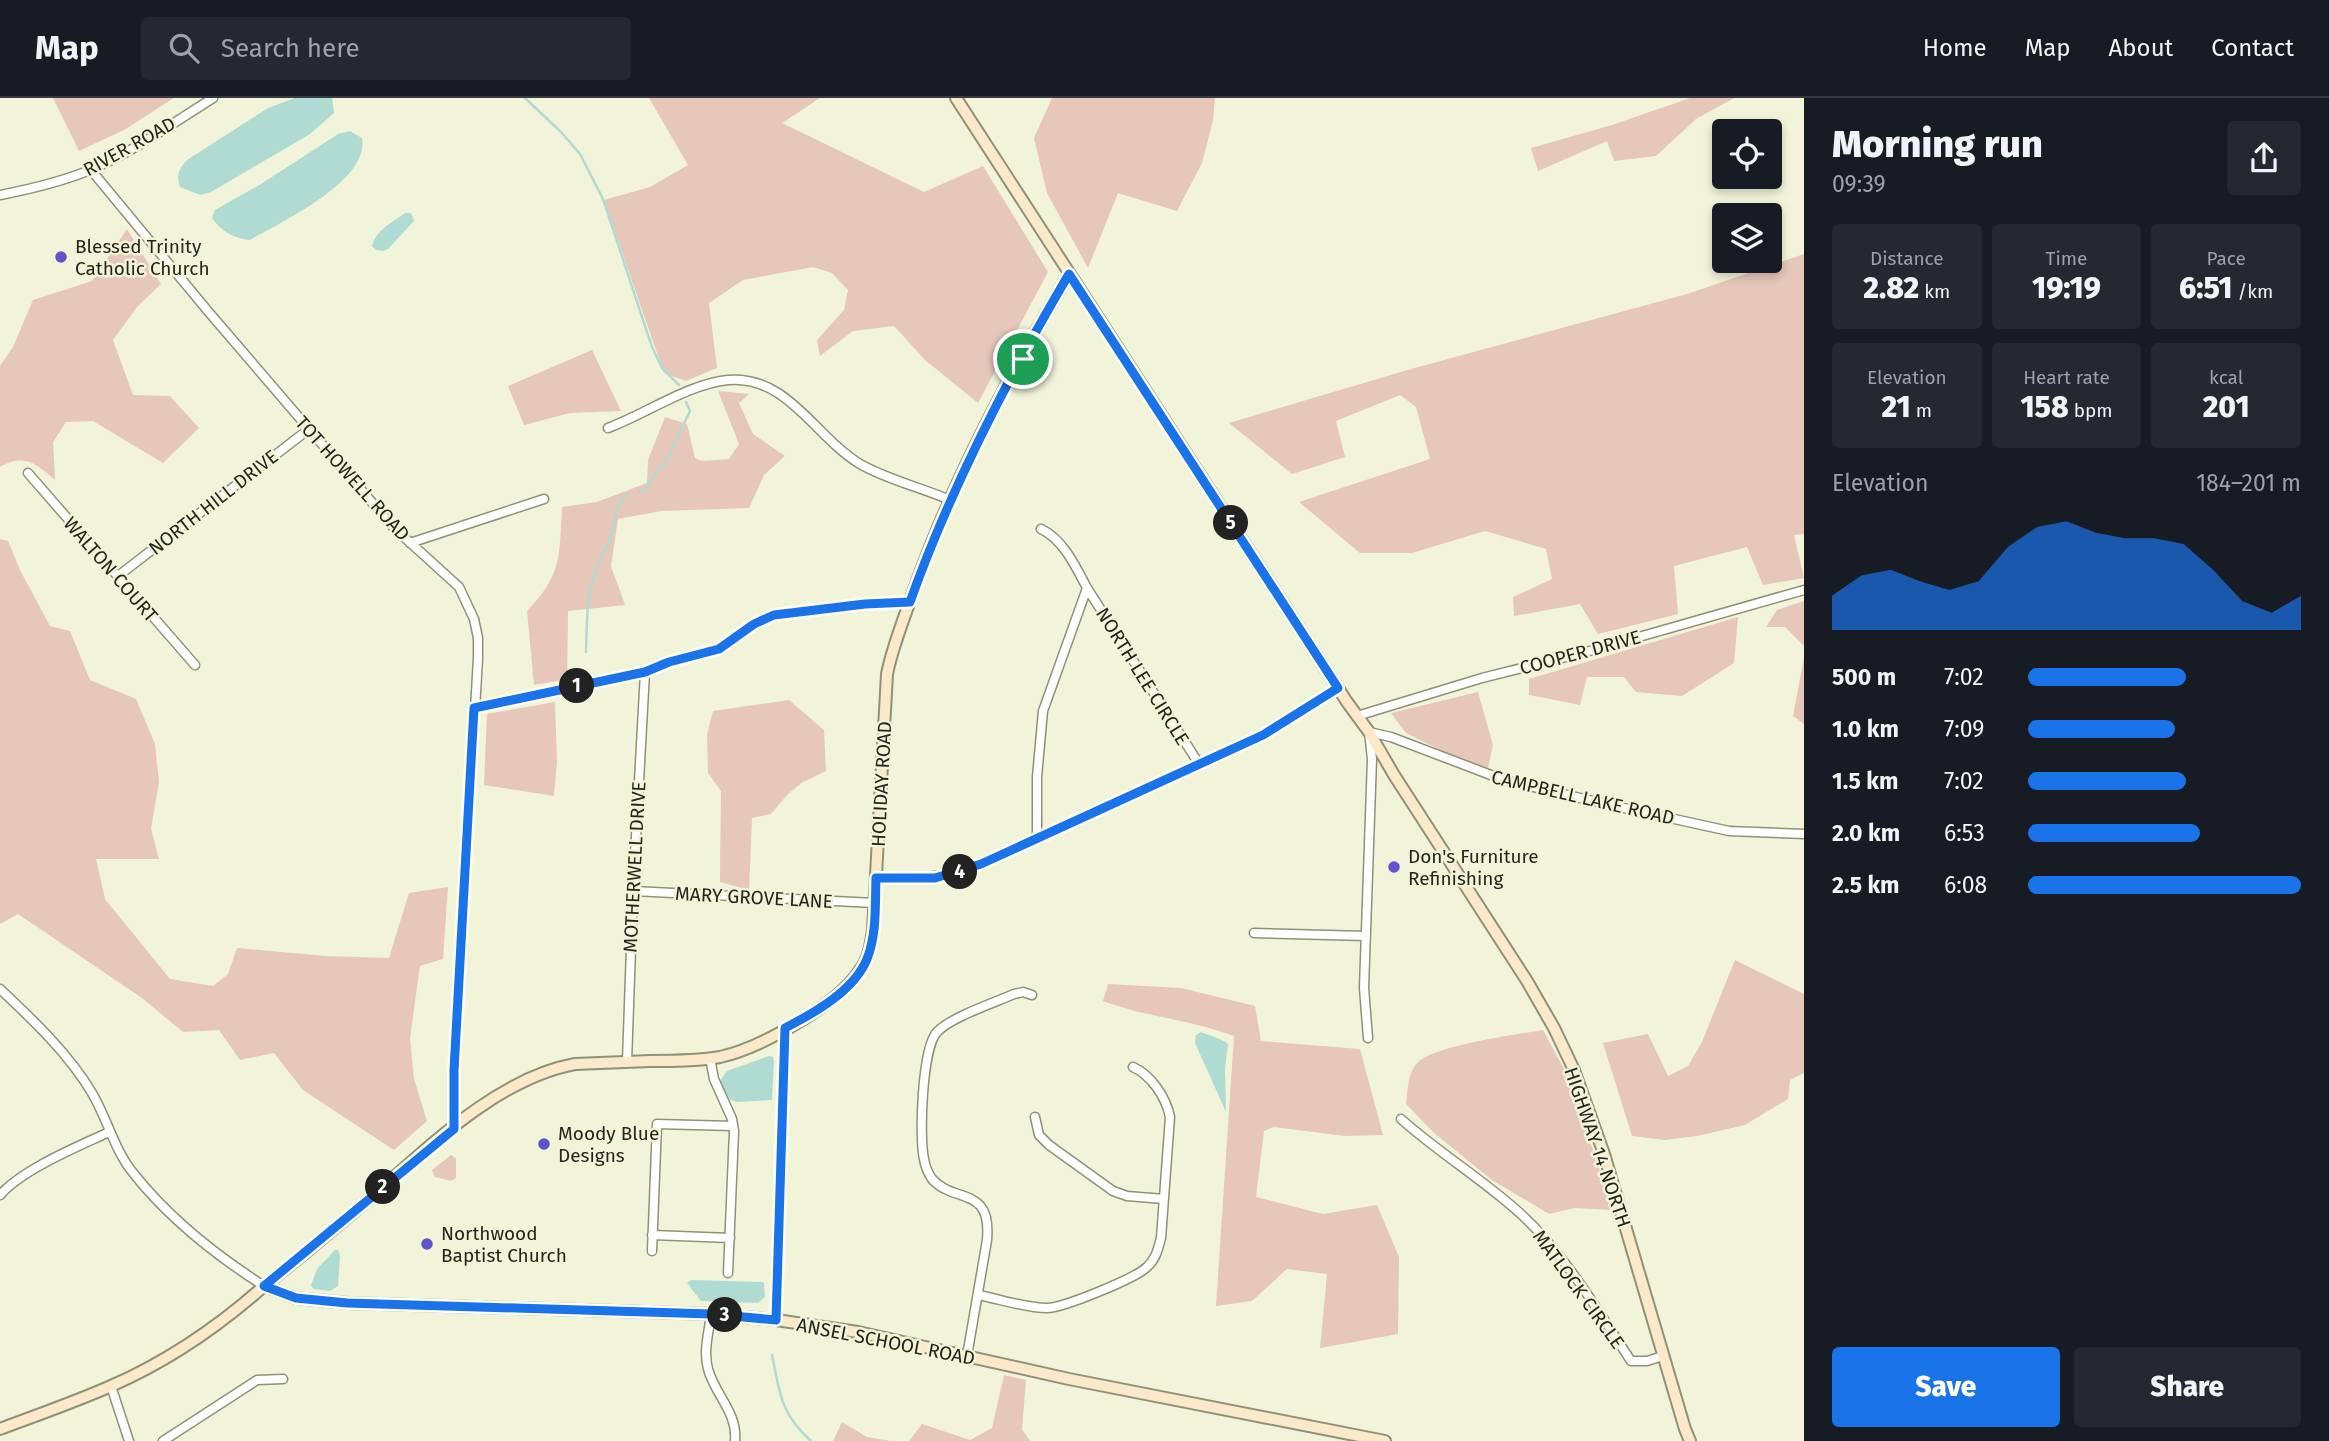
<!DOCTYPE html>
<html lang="en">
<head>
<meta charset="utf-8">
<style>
  :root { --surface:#171b24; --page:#242831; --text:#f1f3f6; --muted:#9ea1a6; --line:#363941; --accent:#1a73e8 }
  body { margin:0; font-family:"Fira Sans",sans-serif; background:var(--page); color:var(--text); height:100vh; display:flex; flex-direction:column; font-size:26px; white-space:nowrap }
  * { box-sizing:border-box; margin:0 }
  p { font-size:23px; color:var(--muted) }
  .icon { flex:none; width:38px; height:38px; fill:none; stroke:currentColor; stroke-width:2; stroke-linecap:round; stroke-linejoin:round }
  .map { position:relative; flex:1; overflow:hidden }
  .sheet { display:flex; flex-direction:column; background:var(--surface); width:525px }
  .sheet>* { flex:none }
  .controls { position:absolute; left:1712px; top:21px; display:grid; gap:14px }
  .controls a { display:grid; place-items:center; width:70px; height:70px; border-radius:7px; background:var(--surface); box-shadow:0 4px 10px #0003; font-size:35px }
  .pin { position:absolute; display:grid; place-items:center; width:60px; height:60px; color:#fff; margin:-30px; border:4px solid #fff; border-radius:50%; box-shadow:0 2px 7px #0007 }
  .km { position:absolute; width:35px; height:35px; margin:-18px; border-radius:50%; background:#222; color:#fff; font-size:19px; line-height:35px; text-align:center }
  .round { display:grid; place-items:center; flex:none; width:74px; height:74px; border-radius:7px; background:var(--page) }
  .summary { display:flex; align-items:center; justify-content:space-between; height:119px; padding:0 28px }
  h1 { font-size:38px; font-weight:800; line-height:52px }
  .figures { display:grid; grid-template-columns:repeat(3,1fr); gap:10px; height:119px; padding:7px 28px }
  .figures div { display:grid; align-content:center; border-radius:7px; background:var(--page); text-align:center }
  .figures b { font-size:30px; font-weight:800 }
  .figures small { font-size:19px; font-weight:400 }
  .figures p { font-size:19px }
  .chart { height:196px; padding:14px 28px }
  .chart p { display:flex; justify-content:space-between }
  .chart svg { width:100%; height:126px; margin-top:7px; fill:var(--accent); opacity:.7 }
  .primary-button { display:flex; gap:14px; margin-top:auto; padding:14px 28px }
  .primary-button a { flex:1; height:80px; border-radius:7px; background:var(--accent); color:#fff; font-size:28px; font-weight:800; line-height:80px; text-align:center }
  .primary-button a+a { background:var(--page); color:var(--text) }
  ul { padding:0 28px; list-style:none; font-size:23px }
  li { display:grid; grid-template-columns:112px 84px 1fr; align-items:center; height:52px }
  li i { height:18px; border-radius:9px; background:var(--accent) }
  header { display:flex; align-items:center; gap:42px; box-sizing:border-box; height:98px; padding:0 35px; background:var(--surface); border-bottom:2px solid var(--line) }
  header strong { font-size:33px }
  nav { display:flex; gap:38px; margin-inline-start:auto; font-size:24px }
  .search { width:490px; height:63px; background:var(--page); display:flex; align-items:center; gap:18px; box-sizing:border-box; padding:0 24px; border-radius:7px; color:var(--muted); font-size:26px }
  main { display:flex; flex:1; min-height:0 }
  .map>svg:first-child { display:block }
  .green { fill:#e6c7ba }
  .water { fill:#b0dbd2 }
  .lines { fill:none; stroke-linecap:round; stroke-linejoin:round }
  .stream { stroke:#b0dbd2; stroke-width:2.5 }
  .street-casing { stroke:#8f9278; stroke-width:11 }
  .secondary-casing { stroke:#8f9278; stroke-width:14 }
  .street { stroke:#fff; stroke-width:8 }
  .secondary { stroke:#fbe9ca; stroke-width:10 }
  .route-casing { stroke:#fff; stroke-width:14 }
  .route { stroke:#1a73e8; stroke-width:9 }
  .poi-dot { fill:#6252cb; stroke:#f1f4d8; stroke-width:2.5 }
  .labels { text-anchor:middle; stroke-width:5; stroke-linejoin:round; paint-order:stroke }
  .street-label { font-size:19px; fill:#25261b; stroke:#f1f4d8 }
  .poi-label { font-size:19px; fill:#25261b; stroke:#f1f4d8; text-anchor:start }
</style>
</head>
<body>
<header>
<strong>Map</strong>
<div class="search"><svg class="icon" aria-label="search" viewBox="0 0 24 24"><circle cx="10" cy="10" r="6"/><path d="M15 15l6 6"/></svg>Search here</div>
<nav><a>Home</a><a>Map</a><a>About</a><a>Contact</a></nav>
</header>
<main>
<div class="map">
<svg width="1804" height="1343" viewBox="0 0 1804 1343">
  <rect width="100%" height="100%" fill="#f1f4d8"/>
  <path class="green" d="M53,0H174L124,32L79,53Z
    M649,0H820L782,25L924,94L983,68L1048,174L978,305L925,262L894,228L853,233L820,258L817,242L844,212L848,192L832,175L813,169L743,182L709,205L717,270L686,283L664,275L604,102L650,89L688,67Z
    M1052,0H1215L1213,22L1202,65L1177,113L1118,95L1088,170L1047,95L1034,40Z
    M1690,0H1734L1696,21L1656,58L1614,63L1607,43L1538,73L1531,50L1612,27Z
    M127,131L161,186L137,209L113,242L133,297L170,298L199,330L163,365L93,323L66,324L53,344L55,382C36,366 25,355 0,369V268L13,249L33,202L92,183Z
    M1804,156V436L1794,437L1804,480L1763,487L1747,449L1674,468L1678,516L1598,536L1580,506L1514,518L1513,499L1552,481L1546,451L1485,433L1412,455H1360L1299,404L1430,361L1416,309L1400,297L1336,323L1345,359L1292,376L1229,325L1411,271L1687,196Z
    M592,252L621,313L570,315L524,327L508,288Z
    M718,293L749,296L739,305L753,336L785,358L764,377L749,410L661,413L618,421L611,468L625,507L568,513L567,581L534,587L527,513C563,476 559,457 562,409L597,404L647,385L648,362L665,319L687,326L695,360L702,363L729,361L739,346Z
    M0,441L8,443L20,472L50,528L70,533L90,582L136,601L155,646L159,684L151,731L159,761H96L105,801L170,881L213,888L228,876L237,850L325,858L389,860L409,795L448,789L443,861L420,868L410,940L414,981L427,1023L394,1052L303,992L274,955L240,962L219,932L183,934L142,900L18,816L0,826Z
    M1804,503V548L1785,529H1766L1777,512Z
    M1738,519L1734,565L1682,598L1636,594L1624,579H1587L1580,607L1529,597V581Z
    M1804,559V626L1793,618Z
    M1478,594L1493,647L1488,670L1452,658L1406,635L1391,615Z
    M789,602L824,632L826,673L803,684L788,696L771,716L752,720L749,792L720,784L721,693L708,675L707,637L713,613Z
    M555,604L557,665L554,698L484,687L487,616Z
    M1735,862L1804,896V975L1790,982L1788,1001L1745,1027L1697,1038L1665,1042L1632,1038L1603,945L1648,936L1668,978L1688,968L1702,944Z
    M1108,886L1181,890L1255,908L1261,943L1360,951L1383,1037L1345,1038L1274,1029L1264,1033L1256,1099L1323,1116L1377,1107L1399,1159L1398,1236L1320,1250L1327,1176L1287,1171L1252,1203L1216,1208L1234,938C1191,922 1146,919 1103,903Z
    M1543,932L1569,980L1613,1112L1574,1110L1549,1116L1492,1082L1434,1035L1406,1006C1408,992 1407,977 1417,965C1435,947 1515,937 1543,932Z
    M451,1057L456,1060V1080L451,1083L435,1079L432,1072Z
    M1004,1277L1026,1282L1022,1331L1030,1343H909L922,1326L970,1342L992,1330Z
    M842,1324L867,1339L891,1343H833Z"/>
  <path class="water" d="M295,0H332L334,15L310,36L211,94L200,97L180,89C176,76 179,71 187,62L268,10Z
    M350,33L362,40C370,83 281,124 250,142C233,140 222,134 212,120L215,112L261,86L338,36Z
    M405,115H411L414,123L388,151L383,153L376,152L372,148C375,133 393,124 405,115Z
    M1201,934C1206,936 1225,942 1228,946L1225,970L1226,1014L1195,945L1196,937Z
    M769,958L773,959L774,963L772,1002L737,1004L729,1001L720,983L727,973Z
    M335,1152H338L340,1157L338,1188L330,1193L313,1191L311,1187L317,1171Z
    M691,1182L762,1184L764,1185L765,1199L758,1205L701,1203L687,1185Z"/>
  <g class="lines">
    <path class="stream" d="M525,0L561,34L580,56L603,101L652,249L662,270L679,287
      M640,394L645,393L649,384L666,363L690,313L686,304
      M586,554C587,524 586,492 599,464C601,457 606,451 609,445C615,430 613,404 628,396
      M772,1257C780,1295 780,1315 811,1343"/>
    <defs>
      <path id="street" d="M91,72L207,212L393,429L459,489L474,521L478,540V560L454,972V1030
        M0,97C31,91 61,84 90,72C133,54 173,25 213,0
        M608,330C646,316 688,286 728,282C788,277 815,339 860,366C888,382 920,389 950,402
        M28,375L195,567
        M410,445L544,401
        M118,478L309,331
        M1087,490L1199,666
        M474,610L645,574L669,564L719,551L754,526L774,518L865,506L910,504
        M1357,618L1482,580L1586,554L1804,492
        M1037,741V679L1043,613L1087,490C1076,469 1063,441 1041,431
        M876,780C917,780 943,781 981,766L1263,637L1338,590
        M633,793L875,805
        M1254,835L1366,838
        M0,891C33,922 69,956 92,995C108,1022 114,1052 134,1076C169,1120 217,1158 264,1188
        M1368,940L1364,890L1372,661L1369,634L1391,639L1504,682L1597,704L1729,733L1804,736
        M710,960L714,981L732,1021L734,1033L728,1175
        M627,964L633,793L645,574
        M1035,1019L1039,1037L1049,1047L1113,1093L1127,1098L1164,1101
        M1401,1021C1439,1055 1484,1082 1522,1117C1566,1158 1598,1213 1631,1263H1647L1663,1258
        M0,1097C23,1071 77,1049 109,1034
        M652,1137L730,1140
        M652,1153L657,1026L733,1028
        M978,1197C1000,1201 1025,1210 1047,1210C1063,1210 1136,1180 1147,1169C1156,1161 1158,1151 1161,1140L1170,1019C1166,999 1151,977 1133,969
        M711,1216C709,1234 703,1253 708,1271C715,1297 738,1315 735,1343
        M776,1222L785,930
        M967,1258L987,1142C992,1087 954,1106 932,1081C928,1075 925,1068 924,1061C919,1039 922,950 937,934C951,919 994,905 1014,896L1023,894L1032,897
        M111,1288L129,1343
        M163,1343L257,1282L283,1281"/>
      <path id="secondary" d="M956,0L1347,604L1369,634L1394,677L1527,883L1554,930L1574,972L1604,1056L1685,1331L1690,1343
        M264,1188C302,1158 339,1127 375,1096C432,1046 499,980 575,966C600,965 625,964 650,963C674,963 697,963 720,959C760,950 838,907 860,872C869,860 871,846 873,832L887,576C893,546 905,518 915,489C954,380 1010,276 1069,176
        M0,1331C37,1317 75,1304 111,1288C166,1264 219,1228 264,1188L296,1200L347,1205L711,1216L776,1222L858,1234L1069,1281L1385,1343"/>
    </defs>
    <use href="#street" class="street-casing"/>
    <use href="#secondary" class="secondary-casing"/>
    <use href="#street" class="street"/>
    <use href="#secondary" class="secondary"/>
  </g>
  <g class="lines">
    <defs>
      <path id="route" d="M1069,176L1338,590L1263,637L981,766L935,780H876C875,806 877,836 867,861C854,893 814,915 785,930L776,1222L711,1216L347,1205L296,1200L264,1188L454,1031V972L474,610L645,574L669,564L719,551L754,526L774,517L865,506L910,504C951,389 1007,281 1069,176Z"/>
    </defs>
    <use href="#route" class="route-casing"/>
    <use href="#route" class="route"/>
  </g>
  <g class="poi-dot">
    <circle cx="61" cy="159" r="7"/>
    <circle cx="1394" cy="769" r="7"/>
    <circle cx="544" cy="1046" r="7"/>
    <circle cx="427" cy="1146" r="7"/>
  </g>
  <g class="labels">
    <g class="street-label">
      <text transform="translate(129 48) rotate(-29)" y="7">RIVER ROAD</text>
      <text transform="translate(353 380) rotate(48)" y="7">TOT HOWELL ROAD</text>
      <text transform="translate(213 404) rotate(-38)" y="7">NORTH HILL DRIVE</text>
      <text transform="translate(111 471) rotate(49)" y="7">WALTON COURT</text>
      <text transform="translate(1580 554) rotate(-15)" y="7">COOPER DRIVE</text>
      <text transform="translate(1143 578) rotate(58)" y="7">NORTH LEE CIRCLE</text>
      <text transform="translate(881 686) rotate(-87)" y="7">HOLIDAY ROAD</text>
      <text transform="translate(1583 699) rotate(13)" y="7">CAMPBELL LAKE ROAD</text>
      <text transform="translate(634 769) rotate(-87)" y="7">MOTHERWELL DRIVE</text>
      <text transform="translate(754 799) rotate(3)" y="7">MARY GROVE LANE</text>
      <text transform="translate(1598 1049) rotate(71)" y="7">HIGHWAY 14 NORTH</text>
      <text transform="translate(1579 1191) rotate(54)" y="7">MATLOCK CIRCLE</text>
      <text transform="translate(886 1243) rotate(11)" y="7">ANSEL SCHOOL ROAD</text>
    </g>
    <g class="poi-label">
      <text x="75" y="155">Blessed Trinity<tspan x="75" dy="22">Catholic Church</tspan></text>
      <text x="1408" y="765">Don's Furniture<tspan x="1408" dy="22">Refinishing</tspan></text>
      <text x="558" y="1042">Moody Blue<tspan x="558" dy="22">Designs</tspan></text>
      <text x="441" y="1142">Northwood<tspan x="441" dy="22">Baptist Church</tspan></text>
    </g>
  </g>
</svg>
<div class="controls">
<a><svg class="icon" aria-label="locate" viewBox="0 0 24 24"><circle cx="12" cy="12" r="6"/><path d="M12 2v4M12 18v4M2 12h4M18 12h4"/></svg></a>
<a><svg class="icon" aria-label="layers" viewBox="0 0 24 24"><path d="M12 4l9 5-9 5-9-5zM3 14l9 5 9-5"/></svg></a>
</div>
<div class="pin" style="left:1023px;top:261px;background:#1e9e55"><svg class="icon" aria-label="arrive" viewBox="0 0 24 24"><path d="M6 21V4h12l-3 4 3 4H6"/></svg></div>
<b class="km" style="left:577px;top:588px">1</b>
<b class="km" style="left:383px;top:1089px">2</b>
<b class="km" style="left:725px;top:1217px">3</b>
<b class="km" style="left:960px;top:774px">4</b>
<b class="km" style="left:1231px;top:425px">5</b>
</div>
<section class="sheet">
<div class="summary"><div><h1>Morning run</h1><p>09:39</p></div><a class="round"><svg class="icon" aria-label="share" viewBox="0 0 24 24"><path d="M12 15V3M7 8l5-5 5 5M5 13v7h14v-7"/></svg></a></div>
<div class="figures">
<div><p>Distance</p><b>2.82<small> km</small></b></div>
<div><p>Time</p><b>19:19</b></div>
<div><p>Pace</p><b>6:51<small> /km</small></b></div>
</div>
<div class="figures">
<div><p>Elevation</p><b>21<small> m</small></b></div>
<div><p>Heart rate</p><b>158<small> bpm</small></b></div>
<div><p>kcal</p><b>201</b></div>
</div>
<div class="chart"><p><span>Elevation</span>184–201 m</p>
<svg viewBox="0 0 160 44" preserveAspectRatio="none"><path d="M0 44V32L10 25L20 23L30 27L40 30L50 27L60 15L70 8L80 6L90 10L100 12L110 12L120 14L130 23L140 34L150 38L160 32V44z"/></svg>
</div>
<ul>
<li><b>500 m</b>7:02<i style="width:58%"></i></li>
<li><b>1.0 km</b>7:09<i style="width:54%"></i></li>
<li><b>1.5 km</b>7:02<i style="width:58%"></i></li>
<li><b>2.0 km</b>6:53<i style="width:63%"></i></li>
<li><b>2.5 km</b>6:08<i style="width:100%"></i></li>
</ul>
<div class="primary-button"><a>Save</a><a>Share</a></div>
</section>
</main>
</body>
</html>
